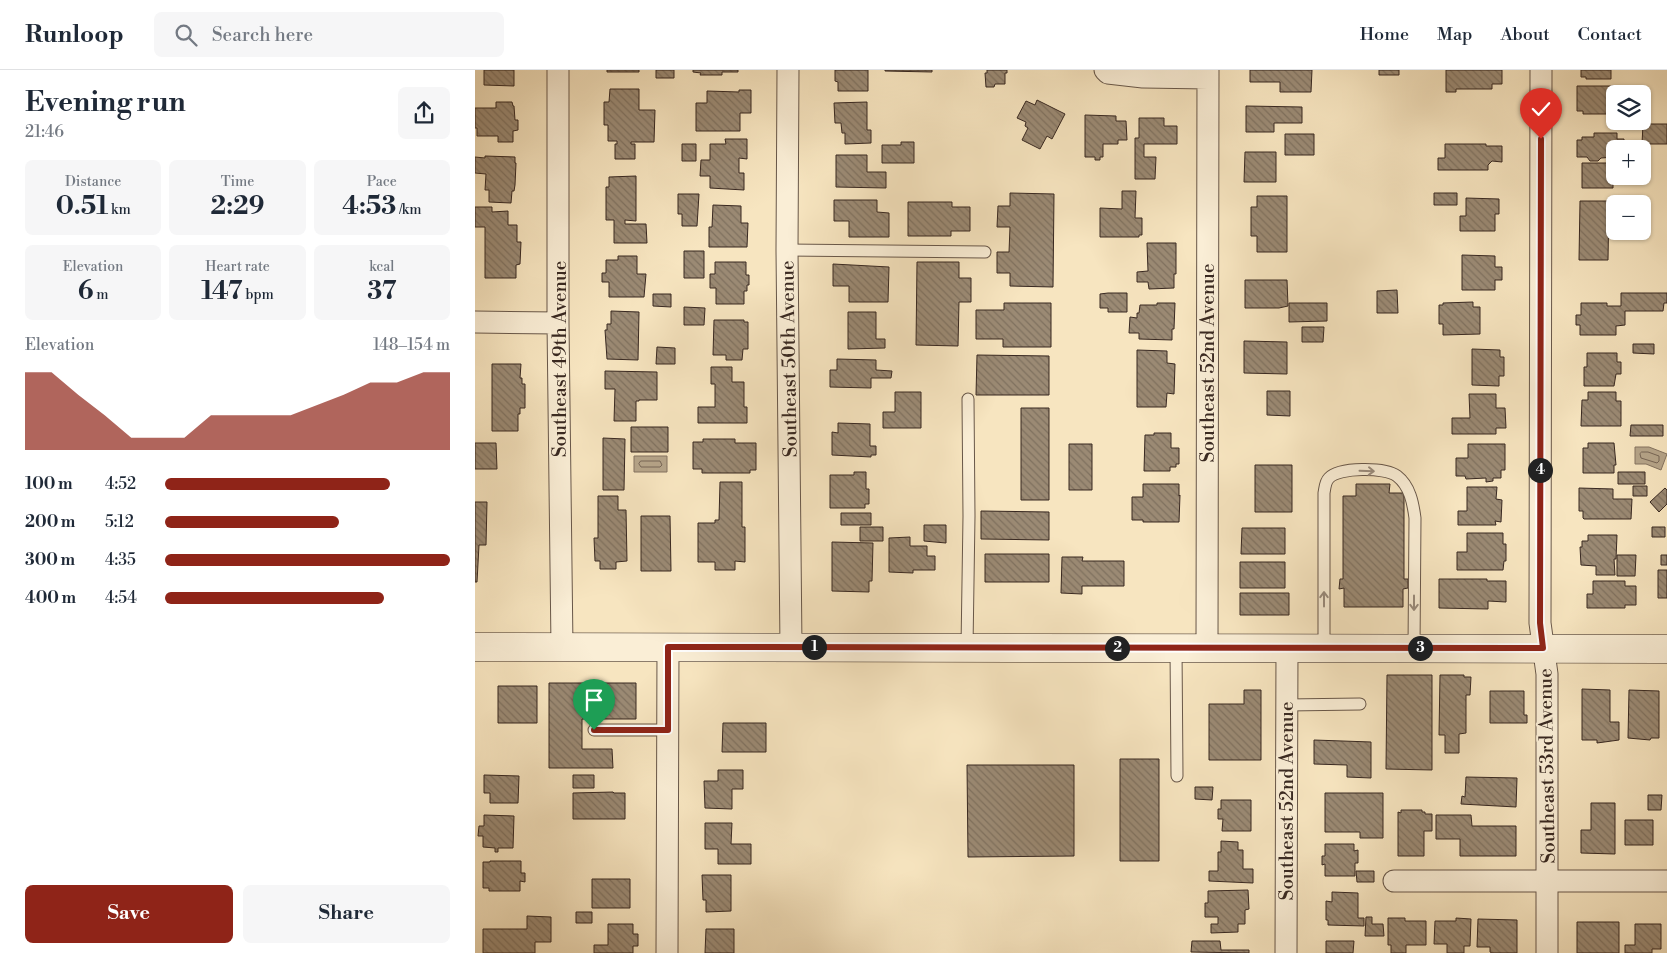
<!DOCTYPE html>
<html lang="en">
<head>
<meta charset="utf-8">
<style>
  :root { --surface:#fff; --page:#f6f6f7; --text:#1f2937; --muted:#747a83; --line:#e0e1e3; --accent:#8f2418 }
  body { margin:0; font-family:"Libre Bodoni",serif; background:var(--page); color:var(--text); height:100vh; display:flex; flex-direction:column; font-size:19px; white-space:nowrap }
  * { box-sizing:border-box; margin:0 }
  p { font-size:16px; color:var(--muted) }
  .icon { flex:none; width:28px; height:28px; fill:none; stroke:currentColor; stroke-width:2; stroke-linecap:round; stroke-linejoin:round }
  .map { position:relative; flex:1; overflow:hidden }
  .panel { display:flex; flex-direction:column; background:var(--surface); width:475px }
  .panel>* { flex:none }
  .controls { position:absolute; left:1131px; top:15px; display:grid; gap:10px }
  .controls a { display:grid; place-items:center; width:45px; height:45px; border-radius:8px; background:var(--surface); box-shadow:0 1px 4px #0004; font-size:25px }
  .pin { position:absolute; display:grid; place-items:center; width:42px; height:42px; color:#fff; margin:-51px -21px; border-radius:50% 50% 50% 0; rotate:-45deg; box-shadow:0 0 5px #0007 }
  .pin .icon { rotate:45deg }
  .km { position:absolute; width:25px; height:25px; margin:-12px; border-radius:50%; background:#222; color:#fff; font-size:14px; line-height:25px; text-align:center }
  .round { display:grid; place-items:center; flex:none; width:52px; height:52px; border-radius:8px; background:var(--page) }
  .headline { display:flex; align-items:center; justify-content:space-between; height:85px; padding:0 25px }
  h1 { font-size:28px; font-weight:800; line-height:38px }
  .stats { display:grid; grid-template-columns:repeat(3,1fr); gap:8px; height:85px; padding:5px 25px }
  .stats div { display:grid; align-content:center; border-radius:8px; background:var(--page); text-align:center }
  .stats b { font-size:25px; font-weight:800 }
  .stats small { font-size:14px; font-weight:400 }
  .stats p { font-size:14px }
  .chart { height:140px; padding:10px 25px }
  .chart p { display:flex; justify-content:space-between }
  .chart svg { width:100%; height:90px; margin-top:5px; fill:var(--accent); opacity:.7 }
  .primary-button { display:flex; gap:10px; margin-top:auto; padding:10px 25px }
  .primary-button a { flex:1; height:58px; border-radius:8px; background:var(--accent); color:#fff; font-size:20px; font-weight:800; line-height:58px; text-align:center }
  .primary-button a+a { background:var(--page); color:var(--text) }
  ul { padding:0 25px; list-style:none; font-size:16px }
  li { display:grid; grid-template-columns:80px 60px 1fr; align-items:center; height:38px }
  li i { height:12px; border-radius:6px; background:var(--accent) }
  header { display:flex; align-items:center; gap:30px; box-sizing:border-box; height:70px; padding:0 25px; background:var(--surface); border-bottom:1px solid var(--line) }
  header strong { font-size:24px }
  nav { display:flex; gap:28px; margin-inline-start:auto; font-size:18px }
  .search { width:350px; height:45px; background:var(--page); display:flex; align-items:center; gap:12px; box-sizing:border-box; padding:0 18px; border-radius:8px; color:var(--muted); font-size:19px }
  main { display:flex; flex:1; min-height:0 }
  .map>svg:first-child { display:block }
  .water { fill:#b6a58a; stroke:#847360 }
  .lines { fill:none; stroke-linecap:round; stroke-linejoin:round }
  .shore { stroke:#776656; stroke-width:1 }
  .building { fill:url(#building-back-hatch); stroke:#382821 }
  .lane-casing { stroke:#685749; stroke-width:13 }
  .street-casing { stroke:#685749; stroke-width:23 }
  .secondary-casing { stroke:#382821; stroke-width:29 }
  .lane { stroke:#faeed6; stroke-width:11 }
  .street { stroke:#faeed6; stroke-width:21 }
  .secondary { stroke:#faeed6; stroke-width:28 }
  .oneway { stroke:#998b7c }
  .route-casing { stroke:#fff; stroke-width:10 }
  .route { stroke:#8f2418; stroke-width:6 }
  .labels { text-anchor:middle; stroke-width:4; stroke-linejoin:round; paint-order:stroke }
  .street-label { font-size:19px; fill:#382821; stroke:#faeed6 }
</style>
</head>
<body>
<header>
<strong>Runloop</strong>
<div class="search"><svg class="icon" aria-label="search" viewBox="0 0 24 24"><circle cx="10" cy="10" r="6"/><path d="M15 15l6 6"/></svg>Search here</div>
<nav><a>Home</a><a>Map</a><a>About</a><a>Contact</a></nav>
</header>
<main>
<section class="panel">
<div class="headline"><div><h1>Evening run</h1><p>21:46</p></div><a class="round"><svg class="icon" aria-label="share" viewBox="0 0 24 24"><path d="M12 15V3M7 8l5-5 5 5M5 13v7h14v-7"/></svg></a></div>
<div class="stats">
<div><p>Distance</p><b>0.51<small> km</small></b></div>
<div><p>Time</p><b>2:29</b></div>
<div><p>Pace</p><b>4:53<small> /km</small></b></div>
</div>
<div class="stats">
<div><p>Elevation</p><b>6<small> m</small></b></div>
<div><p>Heart rate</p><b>147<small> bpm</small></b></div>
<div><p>kcal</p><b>37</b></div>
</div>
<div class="chart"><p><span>Elevation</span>148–154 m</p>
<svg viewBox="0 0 160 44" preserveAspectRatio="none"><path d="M0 44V6L10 6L20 17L30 27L40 38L50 38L60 38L70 27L80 27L90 27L100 27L110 22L120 17L130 11L140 11L150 6L160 6V44z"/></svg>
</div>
<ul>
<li><b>100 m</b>4:52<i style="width:79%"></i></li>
<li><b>200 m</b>5:12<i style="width:61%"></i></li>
<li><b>300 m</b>4:35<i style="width:100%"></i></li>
<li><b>400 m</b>4:54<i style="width:77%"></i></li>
</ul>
<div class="primary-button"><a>Save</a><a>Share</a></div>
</section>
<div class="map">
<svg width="1192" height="883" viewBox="0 0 1192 883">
  <defs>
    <pattern id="building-back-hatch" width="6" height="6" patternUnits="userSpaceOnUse" patternTransform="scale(1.25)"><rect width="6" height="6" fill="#9b8a74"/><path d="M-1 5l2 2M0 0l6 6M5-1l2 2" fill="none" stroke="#7f715f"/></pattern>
  </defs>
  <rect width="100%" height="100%" fill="#f7e5c0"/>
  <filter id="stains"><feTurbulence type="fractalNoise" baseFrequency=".004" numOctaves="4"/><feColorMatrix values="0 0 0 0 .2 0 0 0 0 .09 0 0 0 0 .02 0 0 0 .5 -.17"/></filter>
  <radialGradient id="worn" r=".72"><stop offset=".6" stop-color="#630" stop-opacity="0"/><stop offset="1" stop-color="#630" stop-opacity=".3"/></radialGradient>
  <path class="water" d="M1160,377H1174L1192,384L1186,400L1171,394H1160Z
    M159,386H192V402H159Z"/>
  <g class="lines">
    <path class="shore" d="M1167,382H1173L1184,386V391L1182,393L1166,388L1165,384Z
      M166,391H185L187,395L185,397H166L164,394Z"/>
  </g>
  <path class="building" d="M9,0H39V16L9,15Z
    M132,0H164V2H132Z
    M181,0H199V8H181Z
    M218,0H263V2H247V5H225L226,3L218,2Z
    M360,0H393V21H363V12L360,11Z
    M410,0H457V2L410,1Z
    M512,0H532V3H530V14H520L519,17H511L510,3H512Z
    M775,0H837L836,22H805V12H775Z
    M904,0H924V5H904Z
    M971,0H1027V14H1017V19H981V22H971Z
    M1106,0H1136V9H1111V7H1106Z
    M1102,16H1142V24H1140V44H1108V41H1102Z
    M135,19H164V40H180L179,72H156V74H160V89H140V74H142V71H133V55H129V32H134Z
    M264,20H276V43H265V61H221V33H232V21L264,22Z
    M562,30L590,44L577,69L572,66L565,79L547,70L553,58L550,56L551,52L542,48L551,31L560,35Z
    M21,32H37L38,36H39L40,50H43V60L38,61V72H23V66H2V58H0V38H21Z
    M392,32V60H396V73L370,74V63H367L366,53H360L359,33Z
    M771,36L827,37V53H799V62H771Z
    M610,45L641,46V51H651L652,70H643V74H628V87H625V90H620V87H610Z
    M664,48H689V56H702V74H669V87H681L680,109H660V68H664Z
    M1168,54H1192V74H1167Z
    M1119,63H1142V69H1149V79H1140V87L1126,88L1123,91H1115L1112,87H1102V70H1107V67H1119Z
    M810,64H839V85H810Z
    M250,69H272V89L264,88V103H269V120L235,118V106H225L226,90H235V74H251Z
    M426,72H439V93H407V75H426Z
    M207,74H221V91H207Z
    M970,74H1011V76H1027V92L1017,91L1013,95V100H963V88H970Z
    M770,82H801V112H769Z
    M361,85H392V102H411V118L361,117Z
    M10,86L40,87V93H41L40,115L39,121H37L36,133L14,132V120H10L11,104L0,103V87L10,88Z
    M1107,93H1138V118H1107Z
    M161,106V151L150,150V154H171L172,173H139V150H131V117H134V107Z
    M647,121H661L660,148H667V165H664V167H625V138L647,139Z
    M535,123L579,124L578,217L535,216V203H522V182H534L535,157H522L523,136H535Z
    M959,123H982V135H959Z
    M203,124H224L222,156H207V144H203Z
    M782,126H812V182H782V166H776V137H782Z
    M991,128L1024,129V144H1020V161H985V146H991Z
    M359,130H402V142L414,143V167H374V151H359Z
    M1105,131H1134L1133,190H1104Z
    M433,132H477V137H495V161H476V166H433Z
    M238,135L266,136V153H273L272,177H234V157H237Z
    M0,137H17V142L33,141V155H42V172H46L45,194L41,195V208H10V157H0Z
    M672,173H701V204H699V218L674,219L673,212H662V202L673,201Z
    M209,181H229V208H209Z
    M987,185L1020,186V197H1027V210H1020V220H987Z
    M143,186H162V204H171L169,227H134V212H127V203H131V190H143Z
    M240,192H271V205H274V215H272V221H269V234H241V218H235V204H240Z
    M442,192H484V208H496V232H484L483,276L441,275Z
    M358,194L414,197L413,232H374V216H358Z
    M770,210H812L813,236L804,238H770Z
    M922,220L923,243H902V221Z
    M633,223H652V242H633V238H625V224Z
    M1146,223H1192V233H1189L1188,241H1150V255L1141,256V265H1105V255H1101V245H1106V233H1132V236H1146Z
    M178,224H196V237L178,236Z
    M998,232V237H1005V264L968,265V254H964V235H968V233Z
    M529,233H576V277H528V269H501V240H529Z
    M682,233H700L699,259H697V270L664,269V263H654L655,247L662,248V243H664L665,235H682Z
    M814,233H852V251L814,252Z
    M209,237L230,238L229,255H209Z
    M136,241L164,242L163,290L132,289L130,260H132V254H136Z
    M373,242H401V269H410V278L373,279Z
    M239,250H269V252H273V279H268L267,290H251V285H238Z
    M827,257H849L848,272H827Z
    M769,271L812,272V304L769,303Z
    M1158,274H1179V284L1158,283Z
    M182,277L200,278V294H181Z
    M997,279L1025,280V287H1029V306H1024V316L997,315Z
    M662,280L692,281V293L700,294L699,324L692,323L691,337H662Z
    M1112,283H1142V292H1146V304H1141L1139,316H1109V297H1112Z
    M502,285L574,286V325H501Z
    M362,289L401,290V300L417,301L416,308H396V318L355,317V300H362Z
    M17,294H46L45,308H47V314H50V338H45V344H43V361H17Z
    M236,297H257V312H269V337H272V353H223V337H240V314H236Z
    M130,301L182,302V330H164V331H161V351H139L140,319H130Z
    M792,321H815V346L792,345Z
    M420,322H446V358H408V342H420Z
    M1113,322H1141V331H1146V356H1106L1107,330H1113Z
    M994,324H1021V338H1030L1031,358H1021V364H977V348H995Z
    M546,338H574V430H546Z
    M363,353L395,354V376H401V385H396V387L357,385V362L363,363Z
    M1156,355H1188V366H1155Z
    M156,357H193V382H156Z
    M679,363H696V378H704V394H701V397H695V401H669L670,365H679Z
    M128,368L150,369L149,420H128Z
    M228,369H260V373H281V400H275V403H227V399H218V372H228Z
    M0,373H21L22,399H0Z
    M1113,373H1139L1141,395H1139V403H1108V378H1113Z
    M594,374H617V420H594Z
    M993,374H1030V400H1026V408H1018V411L1011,412V408L991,409L990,406H981V388H993Z
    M780,395H817V442H780Z
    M379,402H391V419H394V434H390V438H355V405H379Z
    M1143,402H1170V414H1143Z
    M245,412H267V457H270V492L260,491V500H240V492H223V453H240V450H244Z
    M668,414H704V426L705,425L704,452H668V450H657V427H668Z
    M881,414H915L914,423H929V509H933V518L928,519V537H869V518L864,519L865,509H868V426H881Z
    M1158,416H1172V426H1158Z
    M992,417H1022L1021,429L1027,430L1026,452L1020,451L1021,455H983V441H992Z
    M1104,418L1138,419V429H1157L1156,449H1109L1108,448V441H1104Z
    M1190,418L1192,420V434L1184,442L1175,432Z
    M123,426H143V440H151L152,491L141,492V499H125V491H120L119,468H123Z
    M0,432H12L11,475H4L2,512H0Z
    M506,441L574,442V470L506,469Z
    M366,443H396V455H366Z
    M166,446H195L196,501H166Z
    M449,455H471V473L449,471Z
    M385,457H408V471H385Z
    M1177,457H1190V467H1177Z
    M767,458H810V484H766Z
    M992,463H1028V474H1031V491H1029L1028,500H982V482H992Z
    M1113,465H1142L1141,489H1139L1140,505H1121V496L1106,495L1105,477H1107V471H1113Z
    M435,467V476H452V486H460V500H438V503L414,502V468Z
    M357,472L398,473L397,511H394V522L357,521Z
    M510,484H574V512H510Z
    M1142,485H1161L1160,506H1142Z
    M1186,485H1192V495H1186Z
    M587,487H608L607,491H649V516H607V524L586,523Z
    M765,492H810V518H765Z
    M1183,500H1192V528H1183Z
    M964,509H1012V511H1031V532L1013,531V539L964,538Z
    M1118,511H1150V516H1161V535H1150V538H1112V524H1118Z
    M765,523H814V545H765Z
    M912,605H957V700L911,699Z
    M965,605H989V607H996L995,625H991V663L984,664V683H970V665H964Z
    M74,613H161V649H107V679H137L138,698H74Z
    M23,616H62V653H23Z
    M1107,619L1135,620V652H1144V670L1122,673V670H1107Z
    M769,620H786V690H734V634H769Z
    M1154,620L1184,621V668H1176L1175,670L1153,668Z
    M1015,621H1049V645H1052V653H1015Z
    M248,653H291V682H247Z
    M839,670L896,672V708L872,707V695L839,694Z
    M645,689H684V791H645Z
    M492,695H599V786L493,787Z
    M243,700H268V719H257V739L230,738L229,711H243Z
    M9,705L44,706L43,733H15V723H9Z
    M98,705H119V718H98Z
    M991,707L1042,708L1041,737L986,734L987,726L990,727Z
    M720,717H738L737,730L720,729Z
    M138,722L139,723H150V749H98V723Z
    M850,723H908V768H885V762H850Z
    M1173,725H1187L1186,740H1173Z
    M746,730H776V761H747L748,749H743V739H746Z
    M1116,733H1140V784L1106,783V760H1116Z
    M926,740H947V742H950V744H957V761H949V786H923V742L926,743Z
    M9,745L39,746L38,778H23V782H20V778L8,777V766H3L4,756H9Z
    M961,745H996L997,756H1041V786H985V769H961Z
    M1150,750H1178V775H1150Z
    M230,753H257L256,774H276V794H243V779H230Z
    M746,771L763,772V780H768V799H778V813L734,811V801H743V782H746Z
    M850,774H879V781L883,780V793H880V806H850V794L847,795V786H850Z
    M15,791H46V803H50V812L45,811V821H14V818H8V792H15Z
    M881,801H899V812H882Z
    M227,805H256V841L231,842V830H228Z
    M117,809H155V838H117Z
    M773,820L774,839L770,840V854H763V862L736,863V854H743V847H730V833H733V821Z
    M857,822L883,823V848H889V856L853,855V850H851V831L857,832Z
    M101,842H117V853H101Z
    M52,846L76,847V872H60V883H8V859H52Z
    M891,847H897V854H908L909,866H890Z
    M913,848H930V851H951V875H931V883H916V875H913Z
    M981,848L996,849L995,876H989V883H972V874H959L960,851H981Z
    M1003,849L1042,850V883H1017L1015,882V877H1002Z
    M1102,852H1144V883H1102Z
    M133,854H158V864H163V876H158V883H119V875H133Z
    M1160,854H1186V879H1177V883H1150V875H1160Z
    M231,859H259V883H230Z
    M717,871H745L746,880H774V883L716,882Z
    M851,871H879L878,883H851Z"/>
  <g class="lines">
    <defs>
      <path id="lane" d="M312,180L510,182
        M492,577L494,446L493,329
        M701,578L702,706
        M849,578V423C850,418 850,412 854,408C864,397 910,397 922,406C935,416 938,433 940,448L939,578
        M812,635L885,634
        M119,660H193"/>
      <path id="street" d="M83,0V253L87,577
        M313,0L312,180L316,577
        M630,0L633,3L668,7L733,8
        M1066,0L1065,553L1072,604V883
        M0,252L83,253
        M732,578L733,0
        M919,811H1192
        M192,883L193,577
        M811,883L812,578"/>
      <path id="secondary" d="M0,577L1192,579"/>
    </defs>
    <use href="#lane" class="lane-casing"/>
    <use href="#street" class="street-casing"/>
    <use href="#secondary" class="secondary-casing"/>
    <use href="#lane" class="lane"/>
    <use href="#street" class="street"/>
    <use href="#secondary" class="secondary"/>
  </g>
  <defs><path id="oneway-shaft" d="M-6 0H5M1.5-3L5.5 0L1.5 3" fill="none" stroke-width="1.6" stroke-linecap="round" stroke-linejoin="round" transform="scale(1.25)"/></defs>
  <g class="oneway">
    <use href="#oneway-shaft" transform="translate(892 401) rotate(2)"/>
    <use href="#oneway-shaft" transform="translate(849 529) rotate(-90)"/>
    <use href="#oneway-shaft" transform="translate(939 533) rotate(90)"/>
  </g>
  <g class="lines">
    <defs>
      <path id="route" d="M119,660H193V577L1068,578L1065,553L1066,69"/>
    </defs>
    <use href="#route" class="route-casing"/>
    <use href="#route" class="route"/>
  </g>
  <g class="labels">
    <g class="street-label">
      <text transform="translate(84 289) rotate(-90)" y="7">Southeast 49th Avenue</text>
      <text transform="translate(313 289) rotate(-91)" y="7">Southeast 50th Avenue</text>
      <text transform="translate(732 293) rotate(-90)" y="7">Southeast 52nd Avenue</text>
      <text transform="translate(1071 696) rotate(-91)" y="7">Southeast 53rd Avenue</text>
      <text transform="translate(811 731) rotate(-90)" y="7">Southeast 52nd Avenue</text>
    </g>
  </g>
  <rect width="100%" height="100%" filter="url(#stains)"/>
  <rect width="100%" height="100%" fill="url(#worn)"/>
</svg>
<div class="controls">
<a><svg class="icon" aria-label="layers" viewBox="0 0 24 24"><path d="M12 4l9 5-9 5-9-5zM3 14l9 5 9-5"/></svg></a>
<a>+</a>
<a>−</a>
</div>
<div class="pin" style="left:119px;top:660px;background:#1e9e55"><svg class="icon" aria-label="arrive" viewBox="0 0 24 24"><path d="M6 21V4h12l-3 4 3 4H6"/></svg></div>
<div class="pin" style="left:1066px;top:69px;background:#d93025"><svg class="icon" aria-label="check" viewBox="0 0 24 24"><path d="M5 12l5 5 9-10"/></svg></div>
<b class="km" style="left:339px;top:577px">1</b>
<b class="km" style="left:642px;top:578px">2</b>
<b class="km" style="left:945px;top:578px">3</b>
<b class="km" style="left:1065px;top:400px">4</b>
</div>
</main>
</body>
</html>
